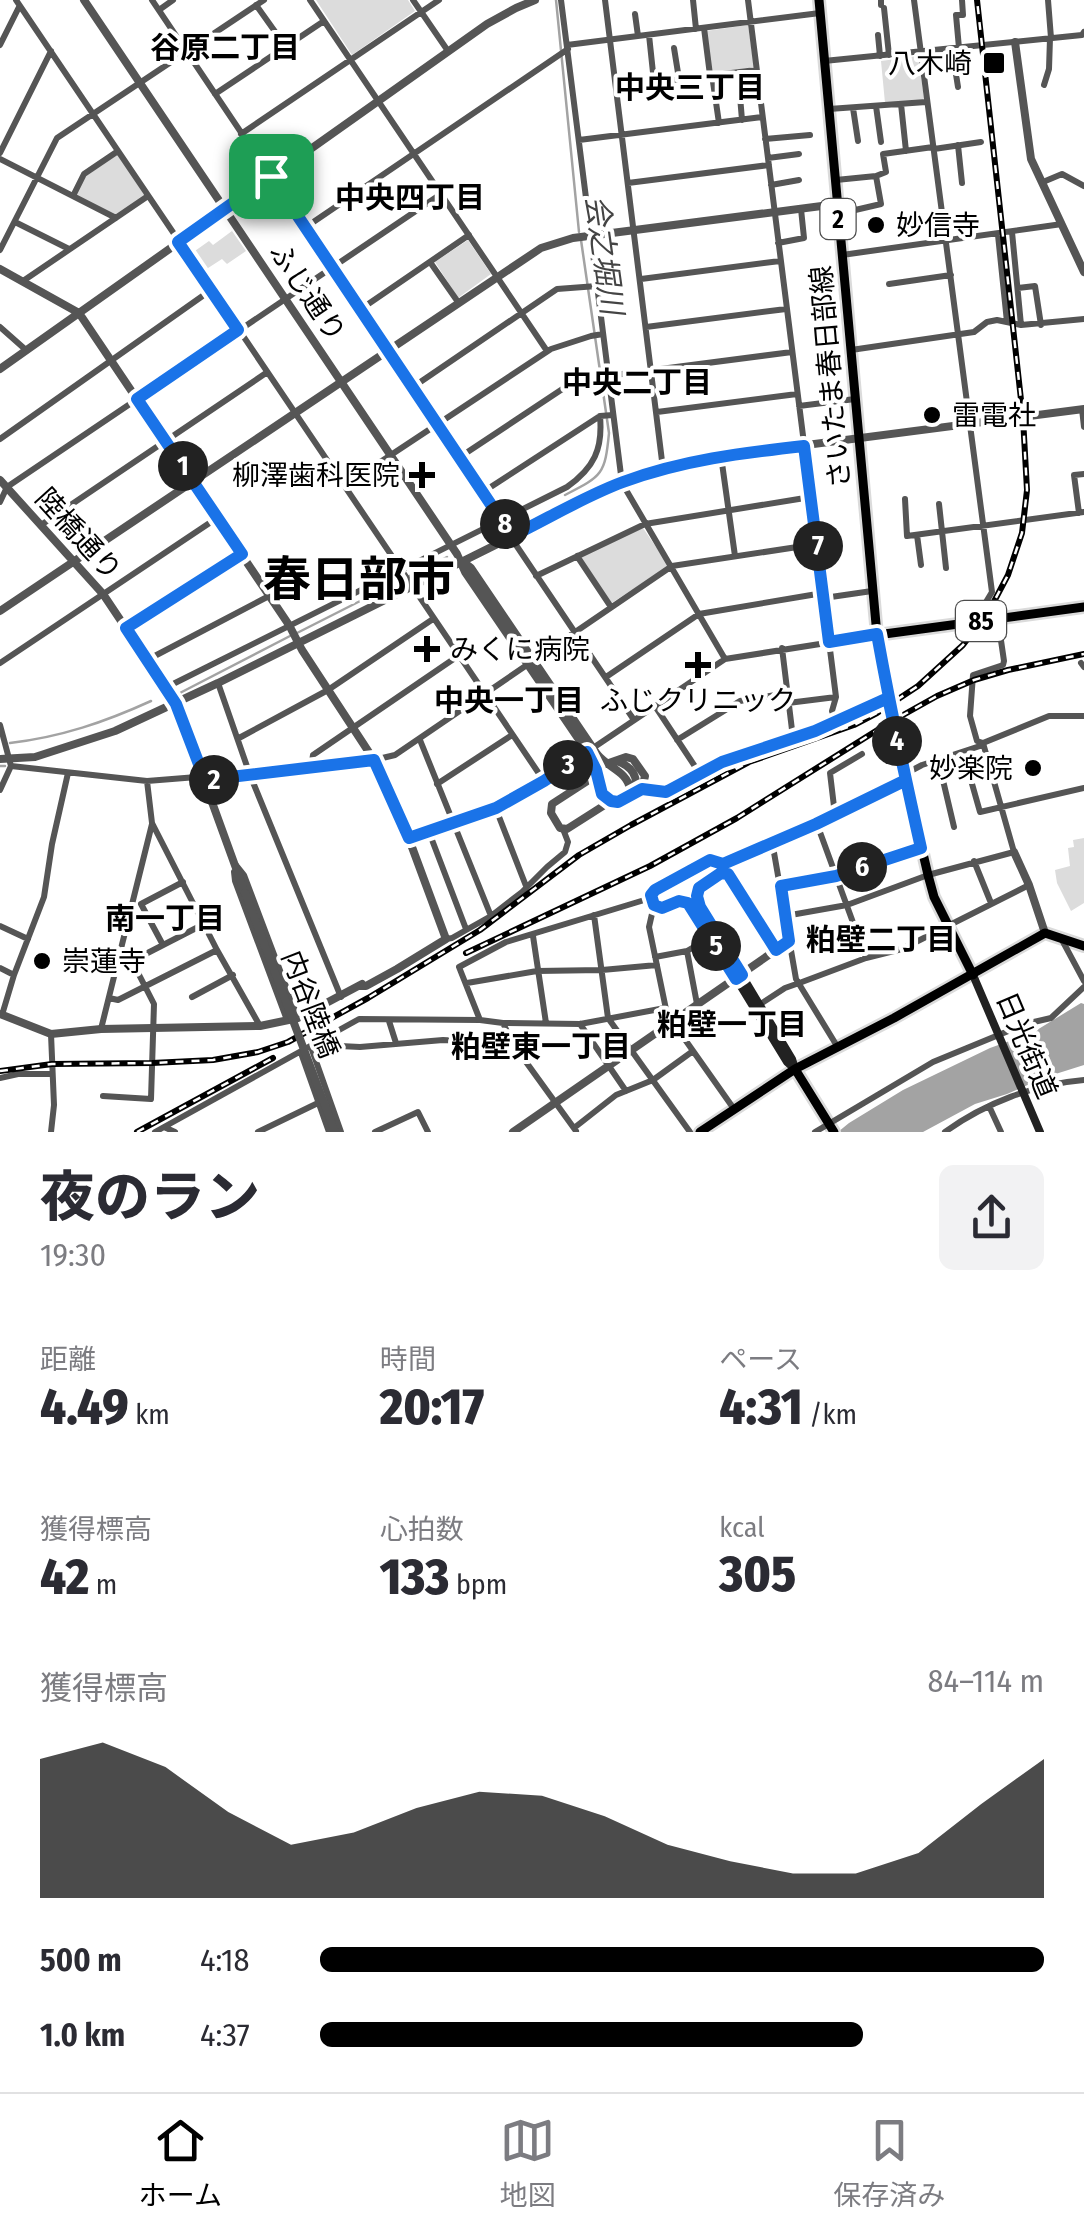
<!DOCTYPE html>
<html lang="ja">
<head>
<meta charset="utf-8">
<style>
  :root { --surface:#fff; --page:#f2f2f3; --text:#2b2b33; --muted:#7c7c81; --line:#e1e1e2; --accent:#000 }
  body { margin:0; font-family:"Fira Sans Condensed","Noto Sans JP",sans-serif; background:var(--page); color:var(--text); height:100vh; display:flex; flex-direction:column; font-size:38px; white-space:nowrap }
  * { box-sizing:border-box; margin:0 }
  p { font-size:32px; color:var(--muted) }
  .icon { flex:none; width:55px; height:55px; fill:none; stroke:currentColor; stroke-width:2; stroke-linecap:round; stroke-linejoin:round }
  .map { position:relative; height:1132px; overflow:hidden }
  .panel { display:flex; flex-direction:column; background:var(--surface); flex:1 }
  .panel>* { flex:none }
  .pin { position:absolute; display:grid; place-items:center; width:85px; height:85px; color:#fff; margin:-42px; border-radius:20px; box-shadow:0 5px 15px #0006 }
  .km { position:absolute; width:50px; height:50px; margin:-25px; border-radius:50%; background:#222; color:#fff; font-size:28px; line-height:50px; text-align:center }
  .round { display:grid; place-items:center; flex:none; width:105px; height:105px; border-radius:15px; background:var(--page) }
  .headline { display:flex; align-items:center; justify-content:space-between; height:170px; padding:0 40px }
  h1 { font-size:55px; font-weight:800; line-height:75px }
  .figures { display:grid; grid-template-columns:repeat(3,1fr); gap:15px; height:170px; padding:10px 40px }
  .figures div { display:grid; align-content:center }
  .figures b { font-size:50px; font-weight:800 }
  .figures small { font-size:28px; font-weight:400 }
  .figures p { font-size:28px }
  .chart { height:280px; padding:20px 40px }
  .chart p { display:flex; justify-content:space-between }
  .chart svg { width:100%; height:180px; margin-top:10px; fill:var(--accent); opacity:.7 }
  ul { padding:0 40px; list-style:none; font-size:32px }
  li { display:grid; grid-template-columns:160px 120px 1fr; align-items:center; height:75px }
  li i { height:25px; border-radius:12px; background:var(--accent) }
  .tabs { display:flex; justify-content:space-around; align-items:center; height:140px; border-top:2px solid var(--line); background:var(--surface); font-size:28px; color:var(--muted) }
  .tabs a { display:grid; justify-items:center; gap:5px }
  .tabs .selected { color:var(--accent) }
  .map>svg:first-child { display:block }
  .green { fill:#dcdcdc }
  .water { fill:#a3a3a3 }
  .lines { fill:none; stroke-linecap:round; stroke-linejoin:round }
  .stream { stroke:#a3a3a3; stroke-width:2.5 }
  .primary-casing { stroke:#dbdbdb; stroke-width:14 }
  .minor { stroke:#555; stroke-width:6 }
  .tertiary { stroke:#555; stroke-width:8 }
  .secondary { stroke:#222; stroke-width:8 }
  .primary { stroke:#000; stroke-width:9 }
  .rail-casing { stroke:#000; stroke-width:6 }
  .rail { stroke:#fff; stroke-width:2.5; stroke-dasharray:8; stroke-linecap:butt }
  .tertiary-bridge { stroke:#555; stroke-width:8 }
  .route-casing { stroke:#fff; stroke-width:20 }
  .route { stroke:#1a73e8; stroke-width:12 }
  .poi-dot { fill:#000; stroke:#fff; stroke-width:4 }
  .labels { text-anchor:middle; stroke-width:8; stroke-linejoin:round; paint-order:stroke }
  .shield { fill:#fff; stroke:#4c4c4c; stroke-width:2.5 }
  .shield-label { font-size:25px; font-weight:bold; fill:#000 }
  .poi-label { font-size:28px; fill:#000; stroke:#fff; text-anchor:start }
  .street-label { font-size:28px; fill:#000; stroke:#fff }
  .neighbourhood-label { font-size:30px; font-weight:bold; fill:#000; stroke:#fff }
  .water-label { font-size:30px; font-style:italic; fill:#444; stroke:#fff }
  .town-label { font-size:48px; font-weight:bold; fill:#000; stroke:#fff }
</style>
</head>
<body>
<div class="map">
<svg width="1084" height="1132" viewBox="0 0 1084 1132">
  <rect width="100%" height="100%" fill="#fff"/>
  <path class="green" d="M316,0H408L415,11L352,55Z
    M748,25L754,67L711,73L706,31Z
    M918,56L924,98L923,100L885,103L881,61Z
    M118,154L145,196L117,217L75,196L86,176Z
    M232,231L246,251L227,264L222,259L205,270L192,253L209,241L213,245Z
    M468,240L491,274L458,298L435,262Z
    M643,528L669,566L610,604L578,557Z
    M1084,838V903L1071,911L1057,883L1055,870L1070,866L1068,848L1074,847L1073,840Z"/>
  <path class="water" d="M1081,1003L1084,1004V1065L1046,1077L1007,1094L975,1104L923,1132H838L849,1123L903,1090L990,1048L1032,1033Z"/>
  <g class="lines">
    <path class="stream" d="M556,0L579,232
      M565,495C602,476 605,475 609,433L581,240
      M297,633L447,557
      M176,695L290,636
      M10,743C61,737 105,722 151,701
      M0,766H5"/>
    <defs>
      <path id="primary" d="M819,0L877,635L893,724L928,875L934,897L973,975
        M877,635L1084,607
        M795,1069L834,1132
        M700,1132L795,1069L894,1018L1045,933L1084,946"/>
    </defs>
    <use href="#primary" class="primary-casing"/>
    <path class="minor" d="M16,0L544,781
      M152,0L508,529L516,545L634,720
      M310,0L547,351
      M413,0L448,51
      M561,0L622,483L725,659
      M605,0L663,469
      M693,0L696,29
      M748,0L836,697L832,711L836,723
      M881,0V5
      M914,0L992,592L974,622
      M1048,0L1051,38
      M256,5L286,47
      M884,8L889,55
      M159,10L173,0
      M635,14L638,36
      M704,28L710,75
      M649,35L654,82
      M878,35L880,56
      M0,45L19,7
      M567,45L820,13
      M674,48L679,79
      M959,48L956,15H963L962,0
      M952,49L958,87
      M824,61L1082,35L1084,32
      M712,75L719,123
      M1044,85L1049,69L1050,38
      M616,87L756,70
      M215,94L324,21
      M901,104L906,151
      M876,106L881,142
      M853,108L858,141
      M829,109L926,102
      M742,120L740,96L759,94
      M241,134L439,0
      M765,139L810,135
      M579,140L762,117
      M958,145L962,183
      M934,149L981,142
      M0,153L51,51
      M768,158L799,154
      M0,159L116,218
      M836,180L876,176L886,172L883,154L933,147
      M1043,182L1062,174L1084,186
      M628,183L769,165
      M771,185L799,180
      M73,196L84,174L118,151
      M838,214L881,204L876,176
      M15,222L69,249
      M306,227L568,49
      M1012,232L1021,325
      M998,235L1007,322
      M778,243L804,238L801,209
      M0,250L57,138L264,0
      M842,255L1062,224
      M430,262L458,302
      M641,279L780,261
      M23,281L148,196
      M889,284L951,275
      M1018,288L1035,286L1041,325
      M361,309L469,235
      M0,327L26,350
      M646,327L786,309
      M851,350L974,332L987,322L997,320L1021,325L1084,319
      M413,387L557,289L597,286
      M799,406L855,399
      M1082,409L1084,427
      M657,412L797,394
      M0,439L211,290
      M721,456L735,556
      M460,457L576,380L792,352
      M344,486L551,349L591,336L603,334
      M483,492L600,416L613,415
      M905,499L907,536L1084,512
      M0,502L7,487L441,194
      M939,504L946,568
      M1079,513L1074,475L1084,474
      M41,525L266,373
      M917,535L921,565
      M577,556L611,607
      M536,576L645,524L811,497
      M824,598L872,591
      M127,628L241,554
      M782,648L793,738
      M147,660L269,596
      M0,663L217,518
      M1081,663L1084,667
      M606,677L699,614L823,593
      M218,683L250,775L341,997
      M165,688L567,487C594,468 603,449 600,416
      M788,703L836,697
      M655,706L700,774
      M0,725L11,766L0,790
      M239,738L328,690L433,619
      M420,740L491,916
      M677,740L740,701L787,693
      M983,743L1049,716H1084
      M963,752L980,812L1084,788
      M938,759L954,827
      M11,766L147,781L197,777L205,780L374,760L395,755L672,566L817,544
      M311,768L313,755L458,656
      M905,774L922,765L983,745
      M147,781L152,823L217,950L260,1026
      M437,784L512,735
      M642,789L666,792L722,762L815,731L888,698
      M496,809L526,886
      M835,815L830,773L862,754
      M817,824L866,958
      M429,832L466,929
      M409,839L496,809L544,781L725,659L877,635
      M772,841L796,979L837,1046
      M974,861L991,903
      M236,865L244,875L298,1018
      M719,865L817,824L906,780
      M234,872L235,881L287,1020
      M721,873L728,874L776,951
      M781,886L836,876L921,848
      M654,905L649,927L667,1014L734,1109
      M594,915L608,1018L690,1132
      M785,916L847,905L928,875L1014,852L983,743L977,741L970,716L973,675L1003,665L1004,661L998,620
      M0,926L28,939
      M533,936L546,1023
      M446,939L452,938L491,916L522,892L547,867L565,852L568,842L563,829
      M1062,940L1084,981
      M163,945L141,904L183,882
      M687,951L697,1004
      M655,957L687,951L711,937
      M121,958L132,961L204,924
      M0,968L14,975
      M467,983L537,971L602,970L657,965
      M192,997L233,975
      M109,998L118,1000L217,950
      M759,1005L785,988L802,982L866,958L902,949L1029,885
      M2,1015L14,975L44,897L52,844L68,773
      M480,1020L459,967L506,942L651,898
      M389,1021L396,1043
      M503,1023L513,1044L576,1131
      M580,1024L626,1091
      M101,1029L152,824
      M51,1034L54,1105L51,1132
      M320,1045L360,1047L443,1040L513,1044
      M311,1047L341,1132
      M301,1053L329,1132
      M0,1078L18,1074H51
      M103,1096L151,1099L154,1004L132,961
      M989,1106L1001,1132
      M164,1127L359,1019L480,1020L503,1023L580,1024L665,1008
      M574,1128L616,1095L653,1080L693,1051
      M155,1132L164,1127L175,1132
      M258,1132L318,1103
      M375,1132L418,1112L428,1132
      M815,1132L933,1062L1025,1024L1051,1018L1084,987
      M945,1132C985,1103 1035,1084 1084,1080"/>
    <path class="tertiary" d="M84,0L457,554L465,572L588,753C597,770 596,796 616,802L642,789L645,776L633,759L626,757L606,764
      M1015,42L1031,159L1084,272
      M0,269L79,313L289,625L302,650L374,760L409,839L446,939L397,969L366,986H361
      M0,369L487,24L516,8L535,0
      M0,480L103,594L176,703L245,893
      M462,561L471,568L597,754C608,768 627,771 630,789L627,796
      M0,611L541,248L573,238L837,204
      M0,759L35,757L115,731L218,683L604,491L663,469L721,456L1084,409
      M617,761C631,766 640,777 634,792
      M596,770L589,780L552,804L551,813L560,828L567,829L611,801
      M1014,852L1029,885L1045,933
      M695,911L684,901C673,901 667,910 657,907L652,901L651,895L655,890L713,860L719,865L721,873L699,888L697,896L701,907
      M0,1014L51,1034L101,1029L260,1026L298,1018L362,984
      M513,1132L789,941"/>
    <path class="secondary" d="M701,907L792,1059L795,1069
      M695,911L787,1062L795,1069
      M973,975L1040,1132"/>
    <use href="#primary" class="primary"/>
    <defs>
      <path id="rail" d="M466,953L650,866L737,818L887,724L937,696L974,680L1008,670L1084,654
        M0,1071L52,1064L152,1063L213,1060L258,1052L288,1042L368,998L480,930L579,855L631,825L749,762L854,725L877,713L918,686L963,645L989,611L1008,575L1022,533L1027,490L1023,418L977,0
        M137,1132L273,1058"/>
    </defs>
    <use href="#rail" class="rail-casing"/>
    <use href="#rail" class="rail"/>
    <path class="tertiary-bridge" d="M245,893L335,1132"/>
  </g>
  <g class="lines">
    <defs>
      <path id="route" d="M271,176L178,242L238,330L137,399L242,554L126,628L176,704L205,780L374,760L409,838L496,808L544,781L587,752L596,770L602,794L611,801L618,802L642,789L666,792L722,762L815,731L888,698L906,780L816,824L723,864L710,860L655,890L651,895L654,905L662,908L679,901L688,903L736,979L742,975L700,907L697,896L699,888L721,873L728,874L776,950L789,941L781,886L836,876L921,848C905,777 890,706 877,634L829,642L804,446C742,453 682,460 623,482C585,496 549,518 512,536L271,176"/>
    </defs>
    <use href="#route" class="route-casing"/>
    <use href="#route" class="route"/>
  </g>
  <g class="poi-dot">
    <rect x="982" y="51" width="24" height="24" rx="5"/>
    <circle cx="876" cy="225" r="10"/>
    <circle cx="932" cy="415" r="10"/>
    <path d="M417 460h10v10h10v10h-10v10h-10v-10h-10v-10h10z"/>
    <path d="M422 634h10v10h10v10h-10v10h-10v-10h-10v-10h10z"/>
    <path d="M693 650h10v10h10v10h-10v10h-10v-10h-10v-10h10z"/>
    <circle cx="1033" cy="768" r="10"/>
    <circle cx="42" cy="961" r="10"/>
  </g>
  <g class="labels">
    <g class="shield">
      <rect x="820.5" y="199" width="35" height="40" rx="8"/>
      <rect x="956" y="601" width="50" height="40" rx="8"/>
    </g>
    <g class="shield-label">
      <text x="838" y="228">2</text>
      <text x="981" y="630">85</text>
    </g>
    <g class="poi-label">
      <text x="972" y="73" text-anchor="end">八木崎</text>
      <text x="896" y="235">妙信寺</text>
      <text x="952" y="425">雷電社</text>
      <text x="400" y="485" text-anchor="end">柳澤歯科医院</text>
      <text x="450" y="659">みくに病院</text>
      <text x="698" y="710" text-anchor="middle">ふじクリニック</text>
      <text x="1013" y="778" text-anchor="end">妙楽院</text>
      <text x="62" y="971">崇蓮寺</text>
    </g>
    <g class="street-label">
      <text transform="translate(308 292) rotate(56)" y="10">ふじ通り</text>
      <text transform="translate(830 377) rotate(-95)" y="10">さいたま春日部線</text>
      <text transform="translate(79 534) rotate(48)" y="10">陸橋通り</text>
      <text transform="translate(311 1004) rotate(69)" y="10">内谷陸橋</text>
      <text transform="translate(1027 1045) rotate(67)" y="10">日光街道</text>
    </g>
    <g class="neighbourhood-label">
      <text x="225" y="58">谷原二丁目</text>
      <text x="690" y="98">中央三丁目</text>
      <text x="410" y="208">中央四丁目</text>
      <text x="637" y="393">中央二丁目</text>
      <text x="509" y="711">中央一丁目</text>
      <text x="165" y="929">南一丁目</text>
      <text x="881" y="950">粕壁二丁目</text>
      <text x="732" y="1035">粕壁一丁目</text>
      <text x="541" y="1057">粕壁東一丁目</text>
    </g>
    <g class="water-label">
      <text transform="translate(604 255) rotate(82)" y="10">会之堀川</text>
    </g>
    <g class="town-label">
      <text x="359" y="596">春日部市</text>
    </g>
  </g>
</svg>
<div class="pin" style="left:271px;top:176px;background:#1e9e55"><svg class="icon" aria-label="arrive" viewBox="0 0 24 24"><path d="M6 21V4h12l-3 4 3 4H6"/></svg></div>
<b class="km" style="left:183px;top:466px">1</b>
<b class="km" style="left:214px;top:780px">2</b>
<b class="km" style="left:568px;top:765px">3</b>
<b class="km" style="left:897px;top:741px">4</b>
<b class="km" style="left:716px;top:946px">5</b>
<b class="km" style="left:862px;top:867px">6</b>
<b class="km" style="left:818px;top:546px">7</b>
<b class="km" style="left:505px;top:524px">8</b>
</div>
<section class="panel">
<div class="headline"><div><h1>夜のラン</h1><p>19:30</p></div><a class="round"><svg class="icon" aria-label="share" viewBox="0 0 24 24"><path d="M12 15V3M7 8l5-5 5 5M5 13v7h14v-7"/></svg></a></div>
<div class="figures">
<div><p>距離</p><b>4.49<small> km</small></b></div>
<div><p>時間</p><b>20:17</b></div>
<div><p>ペース</p><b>4:31<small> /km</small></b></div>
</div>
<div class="figures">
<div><p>獲得標高</p><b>42<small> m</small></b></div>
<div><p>心拍数</p><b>133<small> bpm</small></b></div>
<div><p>kcal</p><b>305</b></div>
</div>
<div class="chart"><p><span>獲得標高</span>84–114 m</p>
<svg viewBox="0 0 160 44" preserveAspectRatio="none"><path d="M0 44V10L10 6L20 12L30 23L40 31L50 28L60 22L70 18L80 19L90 24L100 31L110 35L120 38L130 38L140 33L150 21L160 10V44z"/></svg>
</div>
<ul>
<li><b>500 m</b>4:18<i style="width:100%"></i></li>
<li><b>1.0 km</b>4:37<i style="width:75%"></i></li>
</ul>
</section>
<nav class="tabs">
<a class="selected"><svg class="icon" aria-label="home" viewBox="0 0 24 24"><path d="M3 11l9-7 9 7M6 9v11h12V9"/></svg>ホーム</a>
<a><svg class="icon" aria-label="map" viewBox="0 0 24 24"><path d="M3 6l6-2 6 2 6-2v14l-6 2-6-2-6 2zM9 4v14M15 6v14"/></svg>地図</a>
<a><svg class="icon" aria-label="saved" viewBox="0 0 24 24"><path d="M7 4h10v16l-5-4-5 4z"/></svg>保存済み</a>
</nav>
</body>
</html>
